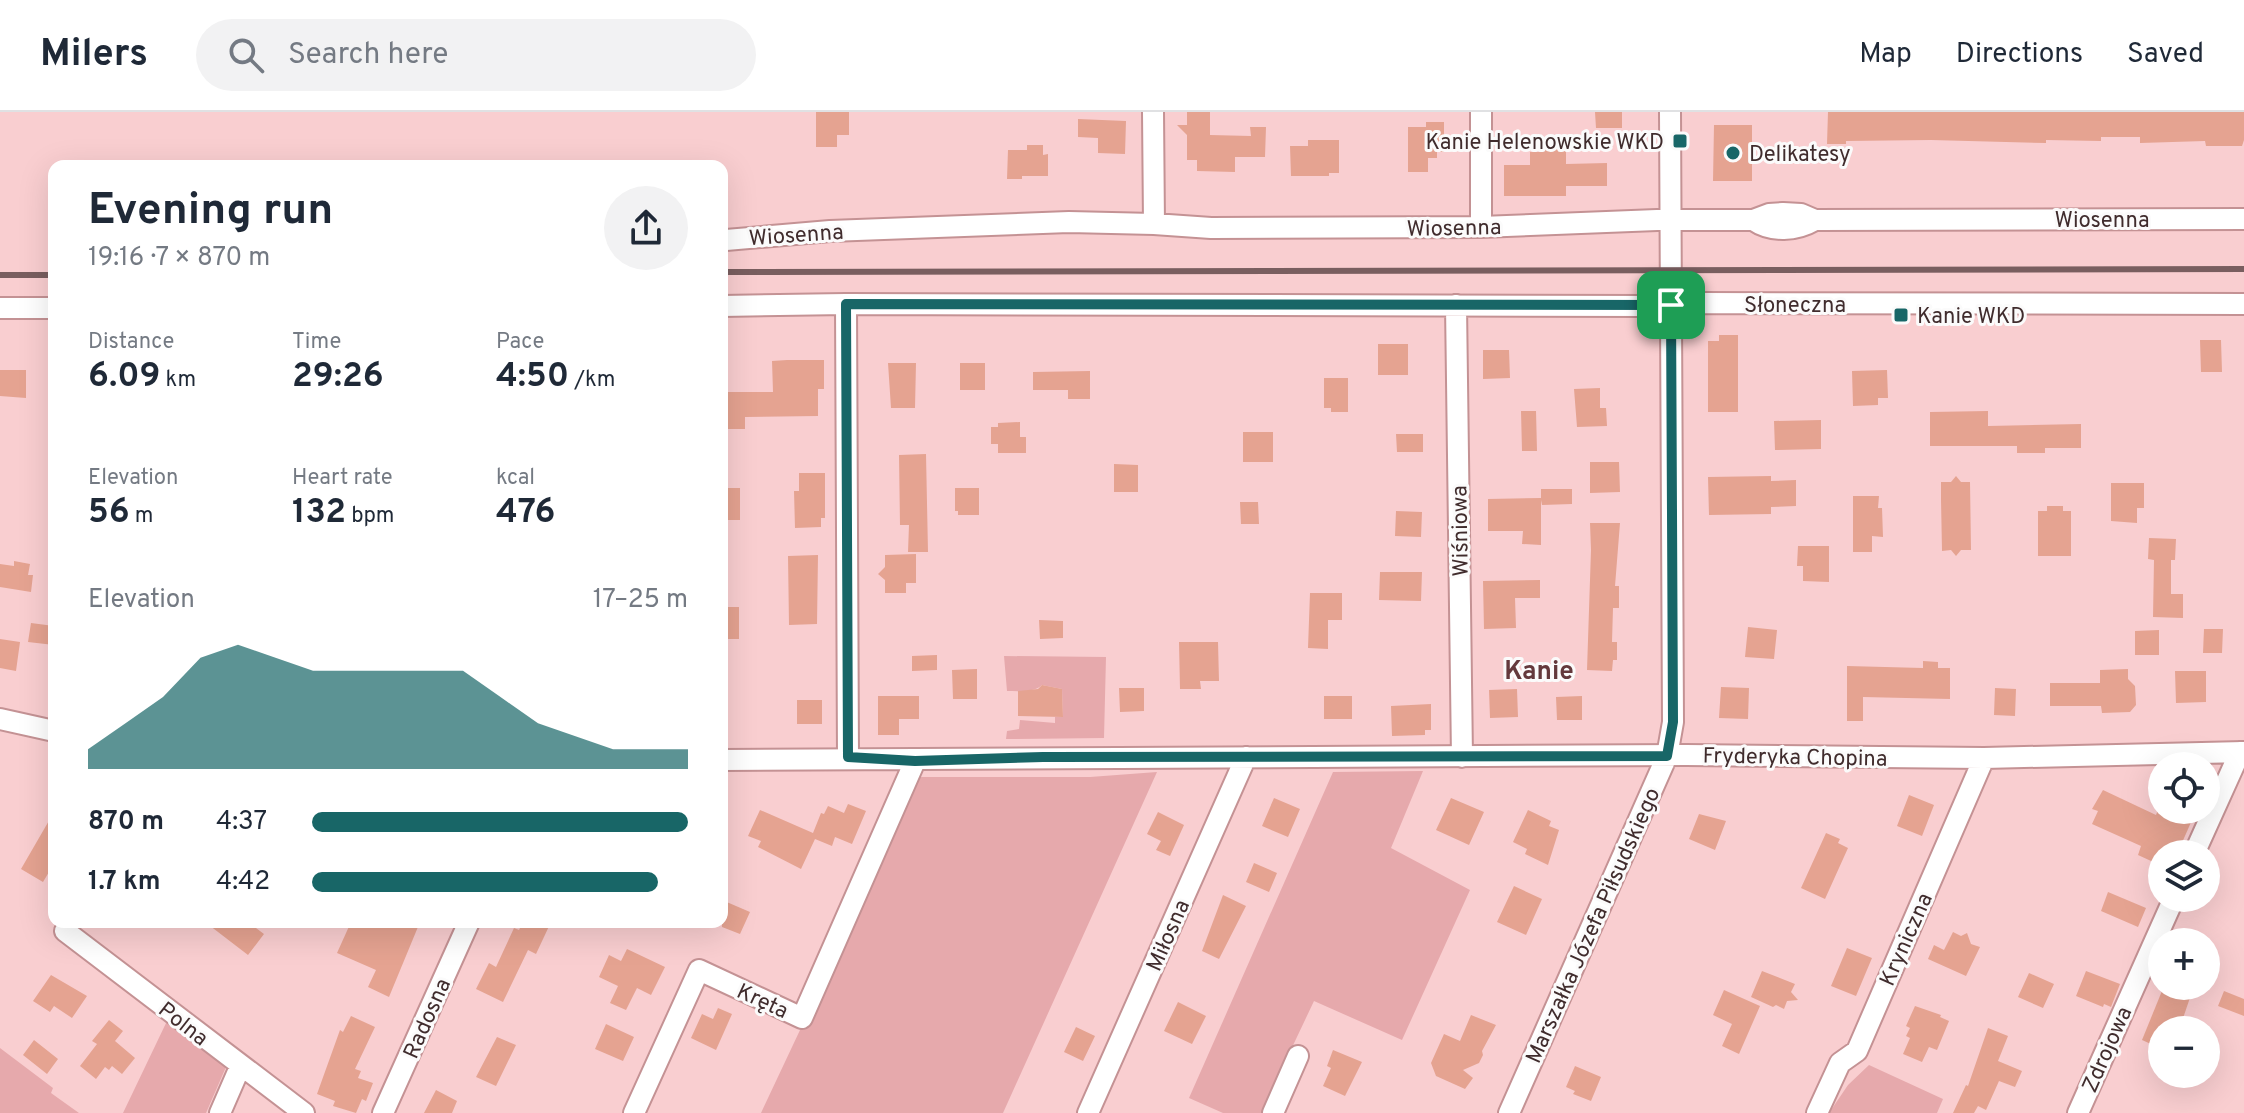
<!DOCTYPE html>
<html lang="en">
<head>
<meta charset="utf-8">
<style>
  :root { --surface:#fff; --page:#f2f2f3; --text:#1f2937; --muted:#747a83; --line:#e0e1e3; --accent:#186667 }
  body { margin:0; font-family:Overpass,sans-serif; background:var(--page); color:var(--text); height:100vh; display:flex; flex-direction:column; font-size:30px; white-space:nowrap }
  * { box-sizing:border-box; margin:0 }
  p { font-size:26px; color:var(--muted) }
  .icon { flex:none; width:44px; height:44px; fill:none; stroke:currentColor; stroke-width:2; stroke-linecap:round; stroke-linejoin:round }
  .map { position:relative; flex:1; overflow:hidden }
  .panel { position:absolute; left:48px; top:48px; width:680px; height:768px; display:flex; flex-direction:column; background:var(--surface); border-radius:16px; box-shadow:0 8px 32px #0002 }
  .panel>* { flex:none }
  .tools { position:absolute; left:2148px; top:640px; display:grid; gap:16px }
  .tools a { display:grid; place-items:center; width:72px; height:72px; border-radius:50%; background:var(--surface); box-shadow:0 8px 32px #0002; font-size:40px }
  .pin { position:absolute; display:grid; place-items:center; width:68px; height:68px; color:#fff; margin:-34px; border-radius:16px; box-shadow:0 4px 12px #0006 }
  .round { display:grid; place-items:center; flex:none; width:84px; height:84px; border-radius:42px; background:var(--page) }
  .headline { display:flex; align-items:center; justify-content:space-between; height:136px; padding:0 40px }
  h1 { font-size:44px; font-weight:700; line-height:60px }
  .figures { display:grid; grid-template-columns:repeat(3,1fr); gap:12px; height:136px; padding:8px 40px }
  .figures div { display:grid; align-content:center }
  .figures b { font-size:34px; font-weight:700 }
  .figures small { font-size:22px; font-weight:400 }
  .figures p { font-size:22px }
  .chart { height:224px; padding:16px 40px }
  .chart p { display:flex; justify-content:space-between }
  .chart svg { width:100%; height:144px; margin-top:8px; fill:var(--accent); opacity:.7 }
  ul { padding:0 40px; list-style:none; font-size:26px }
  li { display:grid; grid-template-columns:128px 96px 1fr; align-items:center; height:60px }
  li i { height:20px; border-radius:10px; background:var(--accent) }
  header { display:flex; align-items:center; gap:48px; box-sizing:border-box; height:112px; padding:0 40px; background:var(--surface); border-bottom:2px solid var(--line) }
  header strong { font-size:38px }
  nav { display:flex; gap:44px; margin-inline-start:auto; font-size:28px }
  .search { width:560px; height:72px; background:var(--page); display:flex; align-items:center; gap:20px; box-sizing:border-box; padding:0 28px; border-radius:44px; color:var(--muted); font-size:30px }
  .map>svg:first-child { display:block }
  .green { fill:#e6a9ac }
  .building { fill:#e5a391 }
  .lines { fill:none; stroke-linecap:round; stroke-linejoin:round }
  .minor-casing { stroke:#c49294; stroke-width:24 }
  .minor { stroke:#fff; stroke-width:20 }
  .rail { stroke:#795e5f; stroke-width:6 }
  .route-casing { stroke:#fff; stroke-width:16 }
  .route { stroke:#186667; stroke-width:10 }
  .poi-dot { fill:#186667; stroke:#fbfbfb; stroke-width:3 }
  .labels { text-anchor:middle; stroke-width:6; stroke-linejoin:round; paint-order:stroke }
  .poi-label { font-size:22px; fill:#402c2d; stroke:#fbfbfb; text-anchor:start }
  .street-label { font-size:22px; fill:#402c2d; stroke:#fbfbfb }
  .quarter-label { font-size:26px; font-weight:bold; fill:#64393c; stroke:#fbfbfb }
</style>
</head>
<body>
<header>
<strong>Milers</strong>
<div class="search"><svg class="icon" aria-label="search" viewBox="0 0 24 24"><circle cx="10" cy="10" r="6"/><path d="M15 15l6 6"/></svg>Search here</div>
<nav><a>Map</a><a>Directions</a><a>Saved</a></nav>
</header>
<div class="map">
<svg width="2244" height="1001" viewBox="0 0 2244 1001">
  <rect width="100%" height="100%" fill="#f9ced0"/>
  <path class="green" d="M1004,544L1106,545L1104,626L1006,627L1007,619L1019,617L1020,608L1055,611V605H1063L1062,577L1042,573C1034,581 1018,579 1007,579Z
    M1423,659L1391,736L1470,778L1402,928L1314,889L1261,1001H1223L1189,986L1333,660Z
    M1157,660L1003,1001H761L919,665H1090Z
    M167,909L226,955L206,1001H123Z
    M0,936L53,976L51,981L79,1001H0Z
    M1869,953L1943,987L1937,1001H1829L1848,973Z"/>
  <path class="building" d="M816,0H849V23H837V35H816Z
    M1187,0H1210V23L1251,24L1250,15H1266L1265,45H1235V60L1197,59V48H1187V23L1177,13H1187Z
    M1595,0H1622V16H1596Z
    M1828,0H2244V28L2242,34H2206L2205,29L2140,31V25H2101V29L2046,28V31L1931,28L1846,29V32H1827Z
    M1078,7L1126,9L1125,42L1098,41V26L1078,25Z
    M1426,10H1444V40H1437V46H1428V60H1408V15H1426Z
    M1714,13H1752V69H1713Z
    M1308,28H1339V61H1329V64H1291L1290,34H1308Z
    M1027,33H1043V43L1048,42V64H1022V67H1007L1008,38H1027Z
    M1541,33H1566V52L1607,51V74H1566V84H1504V53H1530V40H1540Z
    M1719,223H1738V300H1708V229H1719Z
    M2200,228H2221L2222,260H2201Z
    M1378,232H1408V263H1378Z
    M1483,238H1509L1510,266L1483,267Z
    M787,248H824V277H818V304L745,305V317H722V280H773L772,249Z
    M888,251H916L915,296H891Z
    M960,251H985V278H960Z
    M0,258H26V286L0,284Z
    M1887,258L1888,286H1878V293L1853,294L1852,259Z
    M1090,259V287H1068V278H1033V260Z
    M1324,266H1348V300H1331V296H1324Z
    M1600,276V296H1606L1607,314L1577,315L1574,277Z
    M1521,299H1536L1537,339H1522Z
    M1988,299V314L2081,312V336H2045V341H2017V334H1930V300Z
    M1821,308V337L1775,338L1774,309Z
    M1020,310V325H1026V341H998V332H991V315H998V311Z
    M1243,320H1273V350H1243Z
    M1396,322H1423V340H1397Z
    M926,342L928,440H908L909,413H900L899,343Z
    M1590,350H1619L1620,380L1590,381Z
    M1114,352L1138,353V380H1114Z
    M799,361H825V406H821V415L795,416L794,379H799Z
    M1771,364V369L1796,368V394L1771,395V402L1709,403L1708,365Z
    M1956,364L1961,370H1970L1971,438H1961L1956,444L1951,438L1942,439L1941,387V370H1951Z
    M2111,371H2144V396H2137V411L2111,409Z
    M722,376H740V408H722Z
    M955,376H979V403H958V399H955Z
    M1541,377H1572V392L1542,393L1541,388V433L1522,432L1523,419H1488V387L1541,386Z
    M1853,384H1879L1878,396H1882L1883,425L1872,424V440H1853Z
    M1240,390H1258L1259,412H1241Z
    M2047,394H2063V399H2071V444H2038V399H2047Z
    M1396,399L1422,400L1421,425L1395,424Z
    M1590,411H1620L1615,474H1619V496H1613L1612,530H1617V548H1613L1612,559L1587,558L1591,438Z
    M2149,426L2176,427L2175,448H2171V482H2183V506L2153,505L2154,448L2148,447Z
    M1798,434H1829V470L1803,469V454H1797Z
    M916,442V471H906V481H885V468L878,462L885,455V443Z
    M818,443L817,512L789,513L788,444Z
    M14,449L30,452L28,463H33L31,480L0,475V452L14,454Z
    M1380,460H1422L1421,489L1379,488Z
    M1540,468V486H1515L1516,516L1484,517L1483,469Z
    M1310,481H1342V508H1328V537L1308,536Z
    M722,495H739V527H722Z
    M1039,508L1063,509V526L1040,527Z
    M31,511L54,514V533L28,530Z
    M1748,515L1777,518L1774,547L1745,545Z
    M2204,517H2223L2222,541H2203Z
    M2159,518V543H2135V519Z
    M0,527L20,530L16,559L0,556Z
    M1179,530H1218L1219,569H1200L1201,577H1180Z
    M937,543V558L912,559V544Z
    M1923,549L1938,550V556H1950V587L1863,585V609H1847V554L1923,556Z
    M977,557V587H953L952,558Z
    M2128,557V567L2135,574L2136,593L2130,600L2102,601L2101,594H2050V571H2100V558Z
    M2175,559H2206V590L2176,591Z
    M1042,573L1062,577L1063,605L1018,604V579L1038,577Z
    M1721,575L1749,576L1748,607L1719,606Z
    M1119,576H1144V599L1120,600Z
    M1995,576L2016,577L2015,604L1994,603Z
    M1517,577L1518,605L1490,606L1489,578Z
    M878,584H919V607H899V623H878Z
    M1324,584H1352V607H1324Z
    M1582,584V608H1557L1556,585Z
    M797,588H822V612H797Z
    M1431,592V618H1425V623L1392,624L1391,594Z
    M2103,678L2156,703L2158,698H2190L2186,706L2192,708L2177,742L2162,736V754L2138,743L2141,734L2092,712L2098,699L2092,697Z
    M1909,683L1934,693L1922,724L1897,714Z
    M1274,686L1300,697L1288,725L1262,714Z
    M1451,686L1484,700L1469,733L1436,718Z
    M848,692L866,699L852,732L835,725L832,734L815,727L801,757L758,735L761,729L748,724L760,698L813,721L821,701L824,702L828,694L844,701Z
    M1528,698L1551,709L1549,714L1559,718L1548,753L1525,742L1527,737L1513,730Z
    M54,700V762L49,760L43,770L21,757Z
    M1158,700L1184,713L1170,744L1156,738L1161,729L1147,722Z
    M1699,702L1726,709L1715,738L1689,727Z
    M1826,721L1840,727L1838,731L1848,736L1825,787L1801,776Z
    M1254,751L1277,761L1269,780L1246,770Z
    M1514,774L1542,787L1526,823L1497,810Z
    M2108,780L2146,796L2138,815L2101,799Z
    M1223,783L1246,794L1219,847L1202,839Z
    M722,788L750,800L740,822L722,815Z
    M205,810H248L264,822L248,843Z
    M351,810H420L389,885L368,875L376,858L337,841Z
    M523,810H551L536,842L528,838L503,890L476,877L489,851L496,855L514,816L519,818Z
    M1953,820L1961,824L1967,821L1971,832L1980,835L1966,864L1928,847L1934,833L1944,838Z
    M1847,836L1872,846L1856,884L1831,874Z
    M627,837L665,855L651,883L637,876L626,898L610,891L618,874L599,865L609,843L621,849Z
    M1762,859L1795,872L1791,880L1798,888L1787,889L1784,897L1776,893L1773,895L1751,885Z
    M2086,859L2120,872L2111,895L2104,892L2103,895L2076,884Z
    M2029,861L2054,872L2043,896L2018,885Z
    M51,863L87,884L72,906L54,894L50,900L33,889Z
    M2164,874H2194L2179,918H2162V937L2142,928Z
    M1724,878L1760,894L1739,942L1722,934L1732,912L1713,903Z
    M2224,879L2244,887V904L2218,894Z
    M1178,890L1206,904L1192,932L1164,919Z
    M1915,894L1941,903L1940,905L1949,909L1937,938L1929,935L1922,950L1903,942L1910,926L1906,924L1910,916L1906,914Z
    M718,896L732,902L716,938L691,926L702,902L713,907Z
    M1471,903L1496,913L1482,939L1483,943L1479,951L1463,958L1473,966L1465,977L1436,964L1431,951L1444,922L1460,929Z
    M351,904L375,915L355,957L361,959L358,966L373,971L366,989L362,987L356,1001L333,994L335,989L317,982L340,918L343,920Z
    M109,908L123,919L115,929L135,946L122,962L112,954L109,958L105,955L96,967L80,954L97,932L92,929Z
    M606,912L634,925L623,949L595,937Z
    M1076,915L1095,924L1083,949L1064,940Z
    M1988,916L2008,924L1998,949L2022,959L2015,975L1999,969L1986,998L1978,994L1974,1001H1953L1966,973L1968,974Z
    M497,925L516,933L496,974L476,965Z
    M34,928L58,947L47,962L23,943Z
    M1333,938L1362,950L1345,984L1323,974L1331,956L1327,954Z
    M1575,954L1601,965L1591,989L1573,982L1575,979L1566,975Z
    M436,978L457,989L452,1001H424Z"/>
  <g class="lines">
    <defs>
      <path id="minor" d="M1153,0L1154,112
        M1481,0V115
        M1753,108C1772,121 1796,119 1815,108
        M726,128L830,119L1069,110L1154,112L1211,116L1481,115L1657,108H1753L1769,102L1783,101L1801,102L1815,108L2244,107
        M846,192L848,645
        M1456,193L1462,645
        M722,194L846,192L1651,194L1701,191L2244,192
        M0,196H54
        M0,607L54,619
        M722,648L1686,643L1984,646L2244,640
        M2194,742L2240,640
        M65,819L304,1001
        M220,1001L240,955
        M383,1001L469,810
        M634,1001L699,858L802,906L915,649
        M1088,1001L1246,645
        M1273,1001L1298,944
        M1509,1001L1667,644L1673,610L1670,0
        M1817,1001L1840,951L1857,939L1984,646
        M2078,1001L2174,786"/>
    </defs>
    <use href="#minor" class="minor-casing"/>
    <use href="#minor" class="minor"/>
    <path class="rail" d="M722,160L2244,157
      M0,163H54"/>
  </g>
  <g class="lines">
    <defs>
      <path id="route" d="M846,192L1671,193L1673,610L1667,644L1043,645L915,649L848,645Z"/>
    </defs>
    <use href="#route" class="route-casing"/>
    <use href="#route" class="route"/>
  </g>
  <g class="poi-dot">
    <rect x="1672" y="21" width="16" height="16" rx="4"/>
    <circle cx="1733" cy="41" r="8"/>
    <rect x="1893" y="195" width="16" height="16" rx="4"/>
  </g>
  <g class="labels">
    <g class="poi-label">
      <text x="1664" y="37" text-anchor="end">Kanie Helenowskie WKD</text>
      <text x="1749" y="49">Delikatesy</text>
      <text x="1917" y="211">Kanie WKD</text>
    </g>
    <g class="street-label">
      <text x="2102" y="115">Wiosenna</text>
      <text transform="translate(1454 115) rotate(-1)" y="8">Wiosenna</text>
      <text transform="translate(796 122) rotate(-4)" y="8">Wiosenna</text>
      <text x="1795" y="200">Słoneczna</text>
      <text transform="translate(1459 419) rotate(-91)" y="8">Wiśniowa</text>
      <text transform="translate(1795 644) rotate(1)" y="8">Fryderyka Chopina</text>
      <text transform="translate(1592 813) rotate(-66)" y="8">Marszałka Józefa Piłsudskiego</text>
      <text transform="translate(1167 823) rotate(-66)" y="8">Miłosna</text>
      <text transform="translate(1905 827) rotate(-66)" y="8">Kryniczna</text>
      <text transform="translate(763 888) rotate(25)" y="8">Kręta</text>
      <text transform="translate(426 906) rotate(-66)" y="8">Radosna</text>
      <text transform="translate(184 911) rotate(38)" y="8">Polna</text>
      <text transform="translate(2106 937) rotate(-66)" y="8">Zdrojowa</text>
    </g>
    <g class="quarter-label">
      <text x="1539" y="567">Kanie</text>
    </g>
  </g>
</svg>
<div class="tools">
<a><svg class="icon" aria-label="locate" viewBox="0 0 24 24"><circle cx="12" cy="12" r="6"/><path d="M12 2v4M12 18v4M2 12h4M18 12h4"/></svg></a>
<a><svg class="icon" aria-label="layers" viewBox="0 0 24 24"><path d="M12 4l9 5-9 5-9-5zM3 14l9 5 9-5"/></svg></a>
<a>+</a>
<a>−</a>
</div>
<div class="pin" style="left:1671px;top:193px;background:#1e9e55"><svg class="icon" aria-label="arrive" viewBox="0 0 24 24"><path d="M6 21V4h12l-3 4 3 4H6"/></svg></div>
<section class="panel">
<div class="headline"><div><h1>Evening run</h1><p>19:16 · 7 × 870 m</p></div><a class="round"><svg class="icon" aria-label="share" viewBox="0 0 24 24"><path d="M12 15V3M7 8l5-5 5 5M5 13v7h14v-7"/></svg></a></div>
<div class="figures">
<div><p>Distance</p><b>6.09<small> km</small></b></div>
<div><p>Time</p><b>29:26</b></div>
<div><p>Pace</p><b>4:50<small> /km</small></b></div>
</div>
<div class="figures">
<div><p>Elevation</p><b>56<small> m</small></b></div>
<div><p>Heart rate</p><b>132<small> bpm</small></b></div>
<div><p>kcal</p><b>476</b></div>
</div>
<div class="chart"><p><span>Elevation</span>17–25 m</p>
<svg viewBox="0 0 160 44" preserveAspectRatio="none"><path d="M0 44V38L10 30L20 22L30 10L40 6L50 10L60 14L70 14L80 14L90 14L100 14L110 22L120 30L130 34L140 38L150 38L160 38V44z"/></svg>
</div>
<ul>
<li><b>870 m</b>4:37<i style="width:100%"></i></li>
<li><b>1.7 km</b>4:42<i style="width:92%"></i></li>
</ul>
</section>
</div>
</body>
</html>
